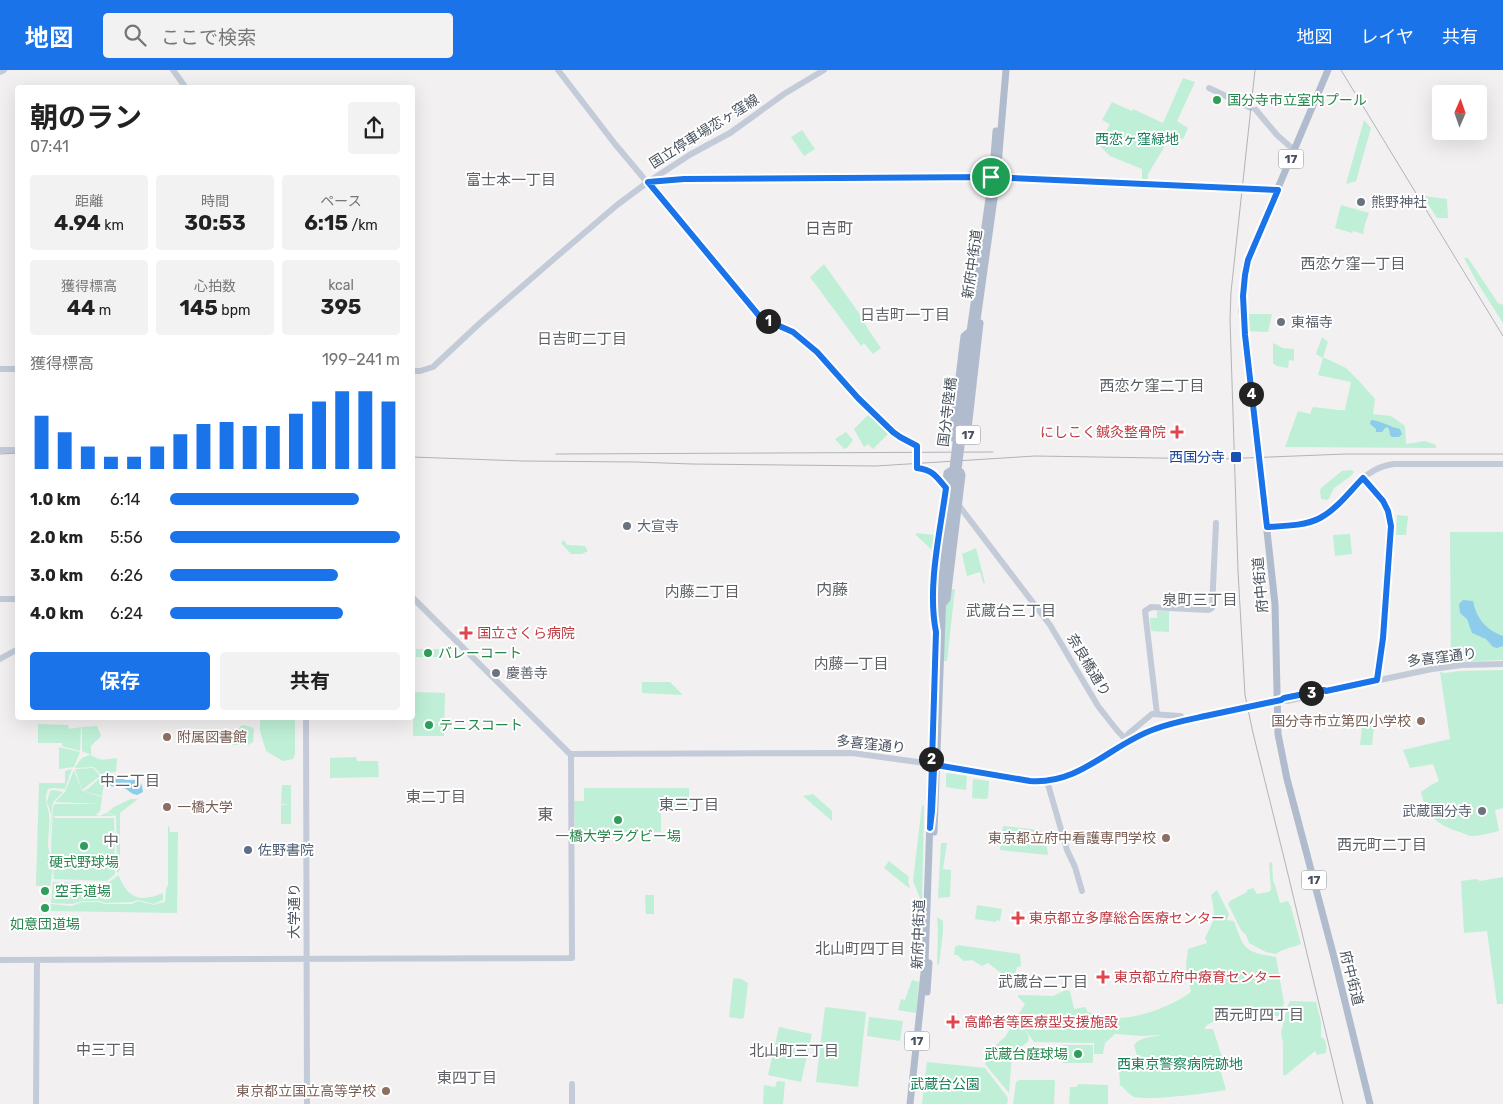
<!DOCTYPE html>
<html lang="ja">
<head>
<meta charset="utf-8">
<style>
  :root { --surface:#fff; --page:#f2f2f2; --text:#222; --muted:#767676; --accent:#1a73e8 }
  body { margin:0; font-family:Rubik,"Noto Sans JP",sans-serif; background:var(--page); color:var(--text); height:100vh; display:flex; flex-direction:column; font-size:19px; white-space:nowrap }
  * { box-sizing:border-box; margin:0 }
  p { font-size:16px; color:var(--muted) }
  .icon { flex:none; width:28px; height:28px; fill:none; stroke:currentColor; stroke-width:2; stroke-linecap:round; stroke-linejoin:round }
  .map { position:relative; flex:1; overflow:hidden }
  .details { position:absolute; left:15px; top:15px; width:400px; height:635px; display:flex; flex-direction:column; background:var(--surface); border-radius:5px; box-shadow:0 5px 20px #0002 }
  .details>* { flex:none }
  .needle { width:32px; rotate:2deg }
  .fabs { position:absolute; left:1432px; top:15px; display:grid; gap:10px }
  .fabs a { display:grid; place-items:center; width:55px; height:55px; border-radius:5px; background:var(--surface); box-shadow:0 5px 20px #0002; font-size:25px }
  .pin { position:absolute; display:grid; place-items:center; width:42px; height:42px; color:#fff; margin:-21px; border:2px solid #fff; border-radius:50%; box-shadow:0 1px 5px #0007 }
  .km { position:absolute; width:25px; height:25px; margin:-12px; border-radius:50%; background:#222; color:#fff; font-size:14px; line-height:25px; text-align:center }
  .round { display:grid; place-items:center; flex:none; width:52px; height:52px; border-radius:5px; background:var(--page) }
  .headline { display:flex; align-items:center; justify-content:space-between; height:85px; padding:0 15px }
  h1 { font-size:28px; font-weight:700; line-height:38px }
  .stats { display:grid; grid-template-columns:repeat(3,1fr); gap:8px; height:85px; padding:5px 15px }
  .stats div { display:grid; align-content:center; border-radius:5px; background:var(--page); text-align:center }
  .stats b { font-size:21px; font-weight:700 }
  .stats small { font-size:14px; font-weight:400 }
  .stats p { font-size:14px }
  .chart { height:140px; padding:10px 15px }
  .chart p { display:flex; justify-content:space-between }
  .chart svg { width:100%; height:90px; margin-top:5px; stroke:var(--accent); stroke-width:6 }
  .button { display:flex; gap:10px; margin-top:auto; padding:10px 15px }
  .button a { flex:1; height:58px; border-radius:5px; background:var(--accent); color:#fff; font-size:20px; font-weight:700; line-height:58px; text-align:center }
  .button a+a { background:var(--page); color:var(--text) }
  ul { padding:0 15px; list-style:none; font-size:16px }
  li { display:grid; grid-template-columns:80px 60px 1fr; align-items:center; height:38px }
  li i { height:12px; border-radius:6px; background:var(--accent) }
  header { display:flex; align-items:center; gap:30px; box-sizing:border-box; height:70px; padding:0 25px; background:var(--accent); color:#fff }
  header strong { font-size:24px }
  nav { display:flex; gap:28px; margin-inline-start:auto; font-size:18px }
  .search { width:350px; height:45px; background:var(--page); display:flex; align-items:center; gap:12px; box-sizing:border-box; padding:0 18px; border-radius:5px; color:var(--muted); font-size:19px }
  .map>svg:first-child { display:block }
  .green { fill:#bfefd7 }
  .water { fill:#8dcceb }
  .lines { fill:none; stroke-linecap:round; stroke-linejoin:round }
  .secondary { stroke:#c3cbd8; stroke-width:6 }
  .primary { stroke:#b0bcce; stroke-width:7 }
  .rail { stroke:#b2b4ba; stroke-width:1 }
  .secondary-bridge { stroke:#c3cbd8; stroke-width:6 }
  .primary-bridge { stroke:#b0bcce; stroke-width:7 }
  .route-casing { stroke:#fff; stroke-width:10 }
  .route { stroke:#1a73e8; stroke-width:6 }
  .leisure-dot { fill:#2e9e5b; stroke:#fff; stroke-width:2 }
  .worship-dot { fill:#6b7280; stroke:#fff; stroke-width:2 }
  .health-dot { fill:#e0444e; stroke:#fff; stroke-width:2 }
  .transit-dot { fill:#1a4fb4; stroke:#fff; stroke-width:2 }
  .education-dot { fill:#8d6e63; stroke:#fff; stroke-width:2 }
  .service-dot { fill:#5c6f8a; stroke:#fff; stroke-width:2 }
  .labels { text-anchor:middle; stroke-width:4; stroke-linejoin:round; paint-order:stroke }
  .shield { fill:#fff; stroke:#7f858e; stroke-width:1 }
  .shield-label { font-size:12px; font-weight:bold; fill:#48515d }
  .leisure-label { font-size:14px; fill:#27864d; stroke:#fff; text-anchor:start }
  .street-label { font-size:14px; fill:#48515d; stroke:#fff }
  .park-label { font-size:14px; fill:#187f58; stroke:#fff }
  .worship-label { font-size:14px; fill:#5b616d; stroke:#fff; text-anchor:start }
  .health-label { font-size:14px; fill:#be3a42; stroke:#fff; text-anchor:start }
  .transit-label { font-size:14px; fill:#164399; stroke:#fff; text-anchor:end }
  .education-label { font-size:14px; fill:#785e54; stroke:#fff; text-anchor:end }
  .service-label { font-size:14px; fill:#4e5e75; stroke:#fff; text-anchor:start }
  .neighbourhood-label { font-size:15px; fill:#5c5f65; stroke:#fff }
  .quarter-label { font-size:16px; fill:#5c5f65; stroke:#fff }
</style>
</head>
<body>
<header>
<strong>地図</strong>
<div class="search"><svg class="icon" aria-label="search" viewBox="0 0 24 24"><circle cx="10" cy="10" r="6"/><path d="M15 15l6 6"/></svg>ここで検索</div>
<nav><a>地図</a><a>レイヤ</a><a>共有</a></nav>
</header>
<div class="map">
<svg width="1503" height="1034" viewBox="0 0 1503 1034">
  <rect width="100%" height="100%" fill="#f2f0f0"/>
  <path class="green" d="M1183,8L1195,12L1177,51L1188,58L1183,69L1171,66L1148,104V109H1142V99L1110,86L1099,75L1110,54L1102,50L1112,32L1132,41L1133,39L1163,53Z
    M1364,50L1371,58L1356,111L1346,114Z
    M802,60L815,79L804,86L791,67Z
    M1423,126L1447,129L1448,148H1437Z
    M1341,135L1369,143L1365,154L1363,164L1353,161L1352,163L1335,158Z
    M1464,188H1468L1498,233L1503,235V253L1477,212Z
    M824,194L861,246L868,259L881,278L873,284L864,273L861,276L810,207Z
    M1247,244H1272L1268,262L1249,261Z
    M1322,267L1328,272L1323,287L1346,298L1360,312L1375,329L1373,344L1391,346L1405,356L1406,374L1425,371L1436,375V378L1285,377L1298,341L1310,344L1313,337L1338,340H1345L1351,312L1318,305L1323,288L1316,284Z
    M1273,273L1283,278L1294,279V291L1289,290L1288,298L1276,296L1275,294H1273Z
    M870,343L889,363L873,379L868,374L864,377L854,359Z
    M846,362L853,370L847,378L844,379L835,369Z
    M1352,400L1354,402C1349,410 1339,412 1333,420C1330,425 1331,427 1327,430L1321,429L1320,421L1321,418L1342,401Z
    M1397,445L1408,446L1406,465H1396Z
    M1450,462H1503V590L1451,592Z
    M916,463L935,465L933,481L916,465Z
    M1350,464L1352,484L1335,486L1333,465Z
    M564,470L567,475L585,476L588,481L582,484H571L561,473Z
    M976,478L985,513H983L980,502L967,506L962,484Z
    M955,519L947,591H941L945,528L948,520Z
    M1157,541H1169V562L1151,561L1150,548H1157Z
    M416,579H439V587H416Z
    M1503,600V738L1495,740L1499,761C1490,763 1480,766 1471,766C1468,766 1464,763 1460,762C1437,755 1426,746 1421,722L1431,715L1439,711L1433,694L1410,698L1403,680L1450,669L1440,602L1445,603L1460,601Z
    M642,612H670L683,625L642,623Z
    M413,622L445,623L444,666H413Z
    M1375,646L1372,675H1360L1363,647Z
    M264,648H295V684L293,689L283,691L266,681L260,661V651Z
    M38,654L68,655L69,659L81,657L80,681L62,676V673H38Z
    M242,655L251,657L254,659L253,672L248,675H231V666Z
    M97,656L101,666L91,676V685L82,681V657Z
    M59,677L80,682L74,697L59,699Z
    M90,685L97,688V692L98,688L102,690L117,688L116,702L104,703L101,705L94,697L75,698C79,691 81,687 90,685Z
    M356,687L357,691H378L379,707L330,708V688Z
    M93,698L100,706L82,720L75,699Z
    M72,699L65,719L53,718L48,719C44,729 47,734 49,744C50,754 48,767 48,777C52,787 53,806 50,816H36L39,713H65V701Z
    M74,700L82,721L102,727L101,734L55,732L65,722Z
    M947,703L967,706L966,720L946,717V705Z
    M101,707L104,713L102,726L83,721L89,718Z
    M973,709L989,711L988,728L984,729L972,728Z
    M282,715H291V735L281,734Z
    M584,718H689V738H661V762H575L574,731H584Z
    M54,720L63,722L54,731L52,736L50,778L51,744L47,732L50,721Z
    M813,724L832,741V751L803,726Z
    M131,729H138L120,743V800L117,803L116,746L107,743L114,737Z
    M55,734H101L100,741L96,745L100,746L106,743L114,746H54L55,748H114L115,804L107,811L54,809V794L53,809L51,782L53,736Z
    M281,735H291V754H281Z
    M922,735L924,736L922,833L913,811Z
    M168,756H169L170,762H178L177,843L50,841V834L72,836L82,832H100L104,834H132L138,831L154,835L156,834L165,832L166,819L168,815Z
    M1003,756L1040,760L1046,772L1048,785L1000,780Z
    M941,773H947L943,799L951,800L950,827L938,828Z
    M889,791L909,807L908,812L910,817L909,818L884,798Z
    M1272,792L1273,811L1275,815L1280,833L1288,831L1291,837L1301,874C1292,878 1284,878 1276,884L1266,882L1249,873L1246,865L1241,860L1228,834L1230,831L1247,822V820L1253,818L1257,824L1268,822L1271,820L1269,793Z
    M117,806H119C128,830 142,832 163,823V830L154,834L138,830L132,832L105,833L100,831H82L72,834L51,833L53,812L107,814Z
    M1503,807V934H1497L1487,861L1464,863L1461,811L1476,809L1480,811Z
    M1217,820L1229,844L1227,850L1234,851C1244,880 1245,882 1276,887L1284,933L1281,946H1255L1252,950L1239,952L1231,950L1213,952L1207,955L1204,959H1213L1222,987L1218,991L1226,1020C1210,1023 1143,1032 1132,1026C1128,1023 1124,1018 1120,1015L1119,999L1126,996L1135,997L1137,986L1134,975C1141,966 1152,968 1161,965L1143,966L1115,964L1105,973L1103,984H1094V973L1034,972L1024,958L1029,967L1028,972L1012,983L1009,1023L985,994L990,980L1005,967L1025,934L1018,927V925L1053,926L1066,920L1070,921L1074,939L1085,937L1088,942C1098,945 1109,949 1119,948C1143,947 1172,936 1191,922L1186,896L1188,879L1207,873L1205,868C1215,848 1216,848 1211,825Z
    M645,825H654V844H646Z
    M977,835L1002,839L1000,851L996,850V852L975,849Z
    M937,847L943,851V862L939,894L937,895L938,859Z
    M958,875L1020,884L1021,896L1017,897L1015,905L1022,908L1023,915H1017L988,893L982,896L972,890L964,891L957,885H954L955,877Z
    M734,908L741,909L748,913L744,947L742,949L729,947L733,910Z
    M912,910L919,912L916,943L898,940L901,929L905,930Z
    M1290,931L1316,932L1321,952V967L1325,970L1327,979H1326V983L1317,985L1315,981L1286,1005H1283V973L1281,963L1287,937Z
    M825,937L866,942L858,1017L816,1012Z
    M869,947L903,951L900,971L867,966Z
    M779,957L812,964L801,1012L768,1005Z
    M1063,975H1093V993H1063Z
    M927,992L985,998L1008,1028L1007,1034H922Z
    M1019,1010H1054L1055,1012L1054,1034H1013L1016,1012Z
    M777,1011L785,1012L783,1034H763L764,1015L775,1017Z
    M1079,1014L1108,1015V1034H1069L1070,1017H1076Z"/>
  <path class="water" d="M1371,350C1382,351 1390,357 1400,359L1402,364L1399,367H1392L1390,365L1389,359L1387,357L1385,358L1382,362H1376V359L1370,354Z
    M1463,530L1473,531C1476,548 1486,560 1503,566V576L1497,578L1493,577L1486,569L1472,563L1467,549L1460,543L1459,534Z
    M109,704H115L125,710H139L142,716L143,722L137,725C132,724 130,722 126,719C118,715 110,720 105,710Z"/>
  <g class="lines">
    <path class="secondary" d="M173,0L186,18
      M558,0L615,74L761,248L793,262L817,282L858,328L893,363L900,367L917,376V378
      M0,2L4,0
      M1209,18L1251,38
      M1256,40L1277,65L1294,80
      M648,112L684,109L997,107L1278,120
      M0,299H18
      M412,301H420L433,297L480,253L555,188L617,135L648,112L691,84L730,63L784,24L824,0
      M0,380H18
      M917,395V398C933,400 937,407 946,419
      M1363,408L1383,431L1391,450V471L1383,569L1377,610
      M957,433L1050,555L1098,636L1116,659L1127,671
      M1267,457C1284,456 1305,456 1320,448C1349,433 1358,398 1394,394H1503
      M412,527L570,684
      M0,529H18
      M0,589L18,579
      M1281,630L1287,631L1324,623L1327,621L1432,599L1462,595L1503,594
      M1157,644L1145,541L1151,537L1208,540L1212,538L1216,453
      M306,648L307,1034
      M1127,671L1128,664L1152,644L1179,646H1181L1183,651
      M570,684L852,683L925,693L1030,711C1075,714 1093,689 1128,671C1153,658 1179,652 1206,646
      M1047,711L1067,780L1075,797L1082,821
      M0,890L572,888L571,686L570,684
      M36,1034L37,890
      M572,1034V1014"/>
    <path class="primary" d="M969,262L964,266L963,274L952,366L953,368L965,370L967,368L980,253
      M967,283L993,100L996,61
      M972,286L997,107L1006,0
      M1257,376L1242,241L1245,205L1253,177L1328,0
      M1260,397L1275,534L1278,664L1287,709L1335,891L1370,1034
      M933,540V515L947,403L950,401L961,402L962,405L947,529L942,535
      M934,762L943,522
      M927,922L929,893
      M910,1034L925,893L938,522"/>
    <path class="rail" d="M1255,0L1231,222L1230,249L1238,501L1245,625L1253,663L1286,796L1343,1034
      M1341,0L1503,266
      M0,384L18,383
      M556,384L993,382
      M412,387L522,391L636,392L692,394L876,396L1035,386L1220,389L1346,384H1503"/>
    <path class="secondary-bridge" d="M917,378V395
      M1206,646L1268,633"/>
    <path class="primary-bridge" d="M1257,376L1260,397
      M938,522L967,283
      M943,522L972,286"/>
  </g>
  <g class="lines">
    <defs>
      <path id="route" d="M991,107L1278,120L1248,190L1245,205L1243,226L1245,265L1267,457C1284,456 1305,456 1320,448C1337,439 1350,421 1363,408L1383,431L1388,441L1391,456L1383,568L1377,610L1326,621L1324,620L1284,628L1281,630C1258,635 1234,640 1210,645C1192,649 1173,652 1155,659C1111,674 1080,715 1030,711L936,695L934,699L932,741L930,758L936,562C927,517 940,463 946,418C936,406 933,400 917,398V376L900,367L893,362L858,328L817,282L793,262L761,248L648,112L684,109Z"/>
    </defs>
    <use href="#route" class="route-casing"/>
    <use href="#route" class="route"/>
  </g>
  <g class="leisure-dot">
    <circle cx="1217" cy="30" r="5"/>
    <circle cx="428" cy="583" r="5"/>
    <circle cx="429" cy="655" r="5"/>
    <circle cx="618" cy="750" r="5"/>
    <circle cx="84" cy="776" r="5"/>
    <circle cx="45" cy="821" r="5"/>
    <circle cx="45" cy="838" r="5"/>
    <circle cx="1078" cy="984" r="5"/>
  </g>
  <g class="worship-dot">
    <circle cx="1361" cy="132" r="5"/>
    <circle cx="1281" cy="252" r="5"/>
    <circle cx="627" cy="456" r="5"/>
    <circle cx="496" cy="603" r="5"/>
    <circle cx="1482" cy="741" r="5"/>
  </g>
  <g class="health-dot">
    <path d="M1174.5 354.5h5v5h5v5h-5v5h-5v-5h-5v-5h5z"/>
    <path d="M463.5 555.5h5v5h5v5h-5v5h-5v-5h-5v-5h5z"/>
    <path d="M1015.5 840.5h5v5h5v5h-5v5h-5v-5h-5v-5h5z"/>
    <path d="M1100.5 899.5h5v5h5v5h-5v5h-5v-5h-5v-5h5z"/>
    <path d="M950.5 944.5h5v5h5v5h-5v5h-5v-5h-5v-5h5z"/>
  </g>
  <rect class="transit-dot" x="1230" y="381" width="12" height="12" rx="2.5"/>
  <g class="education-dot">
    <circle cx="1421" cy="651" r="5"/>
    <circle cx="167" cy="667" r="5"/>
    <circle cx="167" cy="737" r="5"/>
    <circle cx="1166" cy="768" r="5"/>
    <circle cx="386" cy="1021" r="5"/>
  </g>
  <circle class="service-dot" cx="248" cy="780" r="5"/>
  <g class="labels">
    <g class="shield">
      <rect x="1278.5" y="79.5" width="25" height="19" rx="4"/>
      <rect x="955.5" y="355.5" width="25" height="19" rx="4"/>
      <rect x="1301.5" y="800.5" width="25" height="19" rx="4"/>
      <rect x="904.5" y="961.5" width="25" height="19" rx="4"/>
    </g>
    <g class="shield-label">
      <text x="1291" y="93">17</text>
      <text x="968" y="369">17</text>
      <text x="1314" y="814">17</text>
      <text x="917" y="975">17</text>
    </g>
    <g class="leisure-label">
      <text x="1227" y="35">国分寺市立室内プール</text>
      <text x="438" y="588">バレーコート</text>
      <text x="439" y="660">テニスコート</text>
      <text x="618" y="771" text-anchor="middle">一橋大学ラグビー場</text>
      <text x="84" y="797" text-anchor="middle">硬式野球場</text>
      <text x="55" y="826">空手道場</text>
      <text x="45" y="859" text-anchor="middle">如意団道場</text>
      <text x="1068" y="989" text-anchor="end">武蔵台庭球場</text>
    </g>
    <g class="street-label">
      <text transform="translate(704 61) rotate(-32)" y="5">国立停車場恋ヶ窪線</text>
      <text transform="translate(972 194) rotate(-82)" y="5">新府中街道</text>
      <text transform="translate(947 342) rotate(-83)" y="5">国分寺陸橋</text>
      <text transform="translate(1260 515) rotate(-95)" y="5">府中街道</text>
      <text transform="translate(1442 587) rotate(-7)" y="5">多喜窪通り</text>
      <text transform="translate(1089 595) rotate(59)" y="5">奈良橋通り</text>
      <text transform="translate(871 674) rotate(6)" y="5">多喜窪通り</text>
      <text transform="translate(294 841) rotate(-90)" y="5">大学通り</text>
      <text transform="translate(918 864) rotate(-88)" y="5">新府中街道</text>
      <text transform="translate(1352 908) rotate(76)" y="5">府中街道</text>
    </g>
    <g class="park-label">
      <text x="1137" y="74">西恋ヶ窪緑地</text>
      <text x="1180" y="999">西東京警察病院跡地</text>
      <text x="945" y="1019">武蔵台公園</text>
    </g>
    <g class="worship-label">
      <text x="1371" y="137">熊野神社</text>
      <text x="1291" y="257">東福寺</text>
      <text x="637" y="461">大宣寺</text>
      <text x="506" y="608">慶善寺</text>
      <text x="1472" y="746" text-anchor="end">武蔵国分寺</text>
    </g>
    <g class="health-label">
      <text x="1166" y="367" text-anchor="end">にしこく鍼灸整骨院</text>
      <text x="477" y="568">国立さくら病院</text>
      <text x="1029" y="853">東京都立多摩総合医療センター</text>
      <text x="1114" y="912">東京都立府中療育センター</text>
      <text x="964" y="957">高齢者等医療型支援施設</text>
    </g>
    <g class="transit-label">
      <text x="1225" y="392">西国分寺</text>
    </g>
    <g class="education-label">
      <text x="1411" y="656">国分寺市立第四小学校</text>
      <text x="177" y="672" text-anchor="start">附属図書館</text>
      <text x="177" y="742" text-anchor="start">一橋大学</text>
      <text x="1156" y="773">東京都立府中看護専門学校</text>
      <text x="376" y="1026">東京都立国立高等学校</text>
    </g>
    <g class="service-label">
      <text x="258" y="785">佐野書院</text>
    </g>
    <g class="neighbourhood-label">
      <text x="511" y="115">富士本一丁目</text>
      <text x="1353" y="199">西恋ケ窪一丁目</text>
      <text x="905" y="250">日吉町一丁目</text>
      <text x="582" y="274">日吉町二丁目</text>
      <text x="1152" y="321">西恋ケ窪二丁目</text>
      <text x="702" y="527">内藤二丁目</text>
      <text x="1200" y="535">泉町三丁目</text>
      <text x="1011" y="546">武蔵台三丁目</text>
      <text x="851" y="599">内藤一丁目</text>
      <text x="130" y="716">中二丁目</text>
      <text x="436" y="732">東二丁目</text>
      <text x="689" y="740">東三丁目</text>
      <text x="1382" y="780">西元町二丁目</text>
      <text x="860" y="884">北山町四丁目</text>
      <text x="1043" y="917">武蔵台二丁目</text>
      <text x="1259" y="950">西元町四丁目</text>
      <text x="106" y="985">中三丁目</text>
      <text x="794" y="986">北山町三丁目</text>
      <text x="467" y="1013">東四丁目</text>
    </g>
    <g class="quarter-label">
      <text x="829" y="164">日吉町</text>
      <text x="832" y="525">内藤</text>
      <text x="545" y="750">東</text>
      <text x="111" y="776">中</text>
    </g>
  </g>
</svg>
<div class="fabs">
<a><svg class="needle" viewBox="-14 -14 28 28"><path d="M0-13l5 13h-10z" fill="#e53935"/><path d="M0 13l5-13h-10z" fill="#767676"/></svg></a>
</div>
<div class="pin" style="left:991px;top:107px;background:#1e9e55"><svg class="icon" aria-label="arrive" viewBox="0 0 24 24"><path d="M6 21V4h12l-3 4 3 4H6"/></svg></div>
<b class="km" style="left:768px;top:251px">1</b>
<b class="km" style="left:931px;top:689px">2</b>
<b class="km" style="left:1311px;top:623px">3</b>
<b class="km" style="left:1251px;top:324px">4</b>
<section class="details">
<div class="headline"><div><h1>朝のラン</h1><p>07:41</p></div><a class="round"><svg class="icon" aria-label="share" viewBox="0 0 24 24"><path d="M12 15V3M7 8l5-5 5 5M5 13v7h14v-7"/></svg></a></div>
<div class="stats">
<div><p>距離</p><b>4.94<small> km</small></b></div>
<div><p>時間</p><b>30:53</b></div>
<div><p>ペース</p><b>6:15<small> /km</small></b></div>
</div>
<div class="stats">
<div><p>獲得標高</p><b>44<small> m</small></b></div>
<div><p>心拍数</p><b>145<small> bpm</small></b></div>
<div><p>kcal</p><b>395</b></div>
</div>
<div class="chart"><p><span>獲得標高</span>199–241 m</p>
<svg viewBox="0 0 160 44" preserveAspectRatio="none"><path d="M5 44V18M15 44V26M25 44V33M35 44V38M45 44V38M55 44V33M65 44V27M75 44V22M85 44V21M95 44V23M105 44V23M115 44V17M125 44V11M135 44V6M145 44V6M155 44V11"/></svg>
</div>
<ul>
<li><b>1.0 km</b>6:14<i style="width:82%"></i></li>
<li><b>2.0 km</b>5:56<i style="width:100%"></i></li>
<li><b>3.0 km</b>6:26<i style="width:73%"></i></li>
<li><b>4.0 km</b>6:24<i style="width:75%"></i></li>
</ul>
<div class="button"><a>保存</a><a>共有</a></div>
</section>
</div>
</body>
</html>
